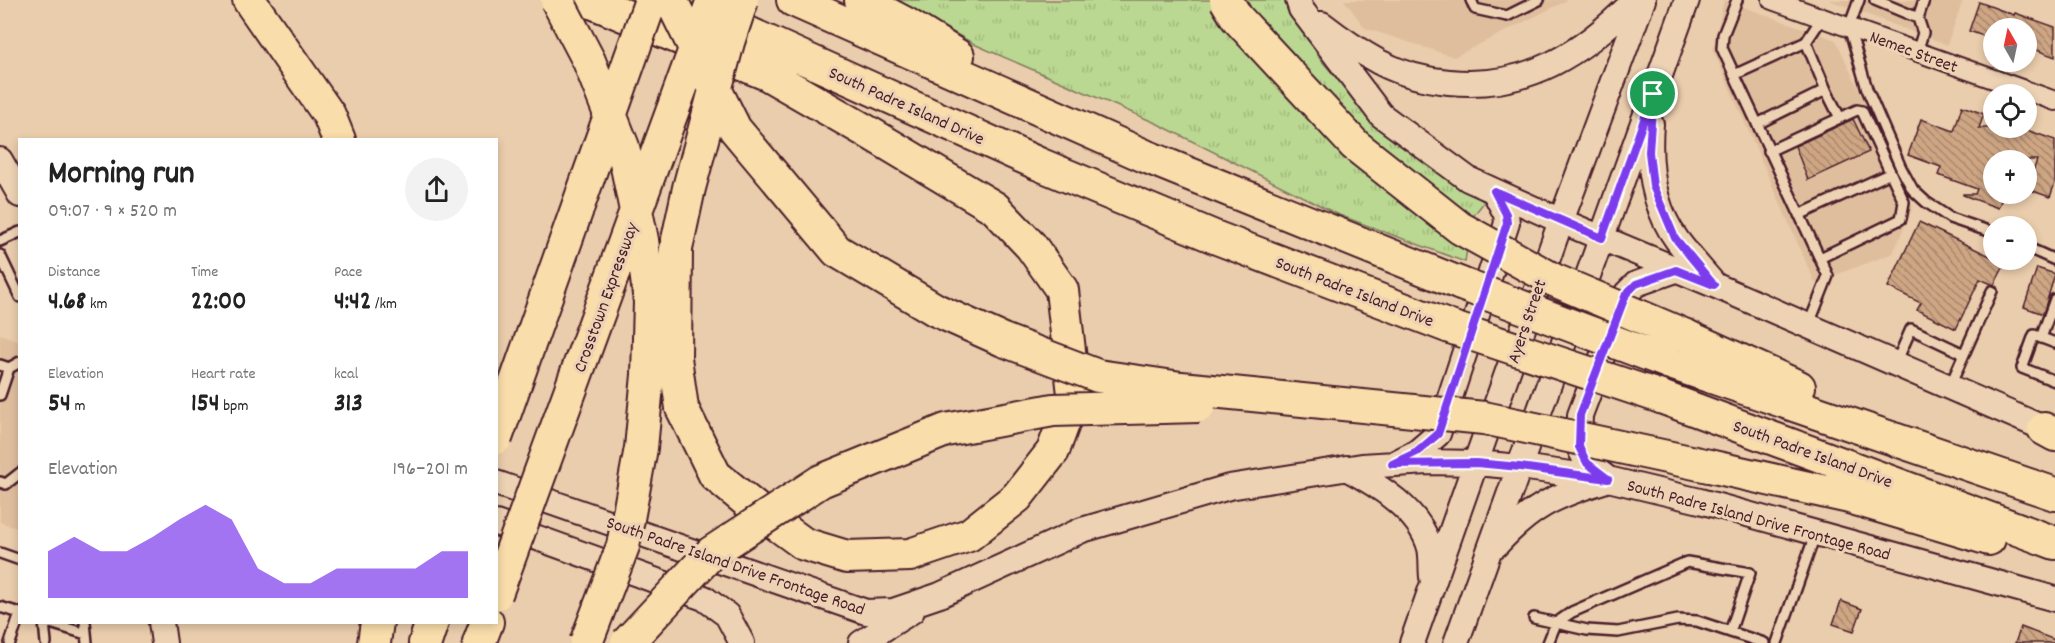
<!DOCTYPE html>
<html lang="en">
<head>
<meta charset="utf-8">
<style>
  :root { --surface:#fff; --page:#f2f2f2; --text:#222; --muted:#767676; --accent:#7c3aed }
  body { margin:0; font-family:Dekko,sans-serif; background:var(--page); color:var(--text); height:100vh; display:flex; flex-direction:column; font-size:22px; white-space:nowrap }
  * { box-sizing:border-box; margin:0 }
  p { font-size:20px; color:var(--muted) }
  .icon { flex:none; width:33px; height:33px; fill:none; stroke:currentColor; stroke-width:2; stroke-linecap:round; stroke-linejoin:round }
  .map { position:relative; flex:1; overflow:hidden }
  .sheet { position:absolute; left:18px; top:138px; width:480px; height:486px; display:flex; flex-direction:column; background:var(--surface); border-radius:0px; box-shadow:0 3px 9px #0003 }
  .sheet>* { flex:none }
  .needle { width:39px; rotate:351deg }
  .buttons { position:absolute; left:1983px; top:18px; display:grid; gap:12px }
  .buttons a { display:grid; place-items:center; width:54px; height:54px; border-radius:50%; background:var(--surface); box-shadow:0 3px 9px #0003; font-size:30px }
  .pin { position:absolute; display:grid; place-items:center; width:51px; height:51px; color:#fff; margin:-26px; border:3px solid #fff; border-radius:50%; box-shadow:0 2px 6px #0007 }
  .round { display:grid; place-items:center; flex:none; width:63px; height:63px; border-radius:32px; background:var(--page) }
  .head { display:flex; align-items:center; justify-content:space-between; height:102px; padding:0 30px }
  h1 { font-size:33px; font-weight:700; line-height:45px }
  .metrics { display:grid; grid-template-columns:repeat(3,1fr); gap:9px; height:102px; padding:6px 30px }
  .metrics div { display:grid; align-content:center }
  .metrics b { font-size:26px; font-weight:700 }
  .metrics small { font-size:16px; font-weight:400 }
  .metrics p { font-size:16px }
  .chart { height:168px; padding:12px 30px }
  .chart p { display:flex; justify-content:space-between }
  .chart svg { width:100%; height:108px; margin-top:6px; fill:var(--accent); opacity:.7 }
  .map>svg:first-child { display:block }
  .built { fill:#dfbe9e }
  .grass { fill:url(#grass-tufts); stroke:#827c5e; stroke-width:1.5 }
  .building { fill:url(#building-back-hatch); stroke:#4a1f2b; stroke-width:1.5 }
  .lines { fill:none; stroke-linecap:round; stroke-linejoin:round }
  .lane-casing { stroke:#4a1f2b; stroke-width:14 }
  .street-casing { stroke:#4a1f2b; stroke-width:22 }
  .secondary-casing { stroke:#4a1f2b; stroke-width:28 }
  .highway-casing { stroke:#4a1f2b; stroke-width:36 }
  .lane { stroke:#edd3b4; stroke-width:9 }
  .street { stroke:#edd3b4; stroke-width:18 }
  .secondary { stroke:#edd3b4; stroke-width:24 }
  .highway { stroke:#f9ddab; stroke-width:32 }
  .highway-bridge-casing { stroke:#4a1f2b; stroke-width:36; stroke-linecap:butt }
  .highway-bridge { stroke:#f9ddab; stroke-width:32 }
  .route-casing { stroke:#fff; stroke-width:12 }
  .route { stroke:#7c3aed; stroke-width:8 }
  .labels { text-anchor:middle; stroke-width:6; stroke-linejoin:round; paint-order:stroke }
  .street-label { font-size:18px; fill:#4a1f2b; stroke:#edd3b4 }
</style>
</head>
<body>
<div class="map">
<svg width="2055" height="643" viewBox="0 0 2055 643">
  <defs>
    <pattern id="grass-tufts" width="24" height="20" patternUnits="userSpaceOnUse" patternTransform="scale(1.5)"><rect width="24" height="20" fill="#bad891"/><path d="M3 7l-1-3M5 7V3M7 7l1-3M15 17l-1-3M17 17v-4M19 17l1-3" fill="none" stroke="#a1b97d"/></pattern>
    <pattern id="building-back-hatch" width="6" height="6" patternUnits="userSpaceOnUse" patternTransform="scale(1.5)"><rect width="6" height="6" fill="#cea684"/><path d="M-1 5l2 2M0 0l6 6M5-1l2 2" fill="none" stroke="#a9876c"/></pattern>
  </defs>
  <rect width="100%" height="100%" fill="#eacdac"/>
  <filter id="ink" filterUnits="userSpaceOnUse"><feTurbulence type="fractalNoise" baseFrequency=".0167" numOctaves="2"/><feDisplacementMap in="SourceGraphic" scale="12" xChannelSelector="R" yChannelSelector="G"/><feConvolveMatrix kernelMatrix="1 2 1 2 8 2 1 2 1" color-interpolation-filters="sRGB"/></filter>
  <g filter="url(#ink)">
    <path class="built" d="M1344,0H1568L1454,57L1365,28Z
      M1724,0L1836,40L1913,207L1893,253L1815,283L1713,50Z
      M1829,0H1963L1947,45Z
      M0,334L19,341V529L0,522Z"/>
    <path class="grass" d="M895,0H1288L1320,59L1367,113L1410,152L1463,185L1484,202L1471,219L1465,262L1339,215L1158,124L976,45Z"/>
    <path class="building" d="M1979,2L2014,15L2015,13L2055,27V57L2026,46V28H1994L1992,39L1969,31Z
      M1962,106L1984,114L1979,128H2021L2055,140V183L2050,197L2027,189L2037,160H1994V194H2004L1998,208L1963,195V194H1975L1977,189L1938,175L1941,167L1908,155L1921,119L1954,131Z
      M1853,119L1869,152L1808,180L1795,146Z
      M1919,222L1994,258V260H2007L1994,285L1980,279L1956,329L1917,310L1921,303L1888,287Z
      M2037,268L2055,274L2043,314L2024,307Z
      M1841,601L1862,609L1854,631L1833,624Z
      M2021,627L2055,640V643H2015Z"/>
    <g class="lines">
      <defs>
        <path id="lane" d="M1471,0L1475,9L1507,16L1539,0
          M1737,0L1723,35L1722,48L1828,276L1809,324
          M1859,0L1849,27L1867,89L1901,168L1913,190L1926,202L1950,218L1994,233
          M1875,0L1918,18L1923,33L1917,52
          M1918,18L1924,0
          M1734,75L1806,42L1822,18
          M1826,90L1840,118
          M1757,124L1826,90L1806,42
          M1769,151L1857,110L1862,111L1904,202L1901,219L1820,258
          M1799,215L1891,173
          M0,241L20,232
          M2026,247L2055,260
          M0,255L20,297
          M2041,338L2055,299
          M2055,343L2034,335L2022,368L2055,381
          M1896,363L1911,329L1964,354
          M0,365L9,368L20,362
          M1950,386L1992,291
          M0,395L9,368
          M0,482L6,484L20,473
          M0,553L20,560
          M0,607L20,613
          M1534,618L1587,630L1618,632L1678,620L1697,621L1764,643
          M44,622L46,643
          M47,622L86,634
          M85,622L87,643
          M10,643L20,614
          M1548,643L1556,623L1572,612L1687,562L1750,573L1730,632
          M1777,643L1815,535"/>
        <path id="street" d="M1772,0L2055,101"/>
        <path id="secondary" d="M1298,0L1301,9L1381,115L1468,179L1561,221L1714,285L2055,433
          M1322,24C1340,38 1359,51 1379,62C1400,73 1426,80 1449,82C1527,90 1583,53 1635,0
          M1651,124C1648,163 1653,207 1677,240C1688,255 1701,269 1713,283
          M0,160L20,195
          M1397,462L1417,452L1438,434L1507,223L1506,214L1494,191
          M1346,468C1378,485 1420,511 1430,548C1432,557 1431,568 1432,577
          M1608,479L1587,463L1579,447L1580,415L1626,294L1636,284L1676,270
          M496,483L866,612L893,611L940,595L1082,530L1229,487L1362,466L1428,462L1476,463L1520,467L1608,479L1700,501L2055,599
          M496,523L704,598L727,615L742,643
          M1496,545C1531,507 1554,496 1603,481
          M161,622L164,643
          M861,643L912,611
          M1412,643L1561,221L1643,0
          M1456,643L1687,0"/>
        <path id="highway" d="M249,0L329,115L339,140
          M587,0L767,74L873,135L995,208L1031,246L1062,290L1074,394L1053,451L1017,497L969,535L910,555L847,557L804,544L760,512L715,475L682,408
          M793,0L1145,156L1461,284
          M861,0L908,25L958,56
          M708,15L1039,164L1217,238L1450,327
          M1686,336L1799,387
          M1668,362L2055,494
          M1661,397L2055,543
          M2044,429L2055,435
          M1709,466L1849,497L1989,539
          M374,643L377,622
          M425,643L432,622
          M479,643L487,622"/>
      </defs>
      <use href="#lane" class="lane-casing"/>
      <use href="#street" class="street-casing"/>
      <use href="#secondary" class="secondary-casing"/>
      <use href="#highway" class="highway-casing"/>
      <use href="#lane" class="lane"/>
      <use href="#street" class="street"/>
      <use href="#secondary" class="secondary"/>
      <use href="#highway" class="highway"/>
      <defs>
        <path id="highway-bridge" d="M557,0L589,61L623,147L642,240L650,302L648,375L641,448L623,546L586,643
          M671,0L735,129L837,251L936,310L1003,340L1098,376L1181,388L1484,418L1709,466
          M1226,0L1237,18L1355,145L1460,228L1554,280L1686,336
          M1461,284L1668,362
          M1450,327L1661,397
          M682,408L675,358L676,249L689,188L728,42L742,0
          M496,438L651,0
          M496,594L713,0
          M627,643L711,553L821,481L946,430L1053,410L1199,406"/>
      </defs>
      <use href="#highway-bridge" class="highway-bridge-casing"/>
      <use href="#highway-bridge" class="highway-bridge"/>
    </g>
  </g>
  <g class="lines" filter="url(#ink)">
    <defs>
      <path id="route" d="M1653,94L1649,152L1653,186L1675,238L1714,285L1676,270L1636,284L1626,294L1580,415L1579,447L1587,463L1608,479L1520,467L1476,463L1392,464L1417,452L1438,434L1507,223L1506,214L1494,191L1602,238Z"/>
    </defs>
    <use href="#route" class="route-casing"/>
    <use href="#route" class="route"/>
  </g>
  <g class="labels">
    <g class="street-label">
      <text transform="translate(1914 51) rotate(20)" y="6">Nemec Street</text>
      <text transform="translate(907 105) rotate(24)" y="6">South Padre Island Drive</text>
      <text transform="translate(1355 291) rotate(21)" y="6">South Padre Island Drive</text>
      <text transform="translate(605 297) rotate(-70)" y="6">Crosstown Expressway</text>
      <text transform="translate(1526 321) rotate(-71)" y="6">Ayers Street</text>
      <text transform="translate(1813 453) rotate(20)" y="6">South Padre Island Drive</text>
      <text transform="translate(1759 519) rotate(15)" y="6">South Padre Island Drive Frontage Road</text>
      <text transform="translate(736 565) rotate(19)" y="6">South Padre Island Drive Frontage Road</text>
    </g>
  </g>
</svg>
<div class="buttons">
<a><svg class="needle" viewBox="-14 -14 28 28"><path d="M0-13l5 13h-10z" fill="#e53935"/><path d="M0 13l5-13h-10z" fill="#767676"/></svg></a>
<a><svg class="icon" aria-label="locate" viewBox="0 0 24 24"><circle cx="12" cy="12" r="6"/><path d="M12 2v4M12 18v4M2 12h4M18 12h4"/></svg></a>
<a>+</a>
<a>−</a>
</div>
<div class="pin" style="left:1653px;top:94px;background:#1e9e55"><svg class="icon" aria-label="arrive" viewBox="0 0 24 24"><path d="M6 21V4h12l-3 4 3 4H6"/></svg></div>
<section class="sheet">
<div class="head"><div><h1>Morning run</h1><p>09:07 · 9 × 520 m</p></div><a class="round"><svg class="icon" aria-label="share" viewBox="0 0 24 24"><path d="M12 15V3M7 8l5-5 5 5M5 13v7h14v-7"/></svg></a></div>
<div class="metrics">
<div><p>Distance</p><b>4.68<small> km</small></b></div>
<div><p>Time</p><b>22:00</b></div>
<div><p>Pace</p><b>4:42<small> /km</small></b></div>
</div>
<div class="metrics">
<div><p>Elevation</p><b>54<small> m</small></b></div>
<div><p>Heart rate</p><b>154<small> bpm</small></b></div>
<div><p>kcal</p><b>313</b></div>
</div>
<div class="chart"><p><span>Elevation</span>196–201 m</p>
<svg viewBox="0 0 160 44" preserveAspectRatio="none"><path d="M0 44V25L10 19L20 25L30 25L40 19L50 12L60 6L70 12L80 32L90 38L100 38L110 32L120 32L130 32L140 32L150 25L160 25V44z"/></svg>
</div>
</section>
</div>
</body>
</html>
